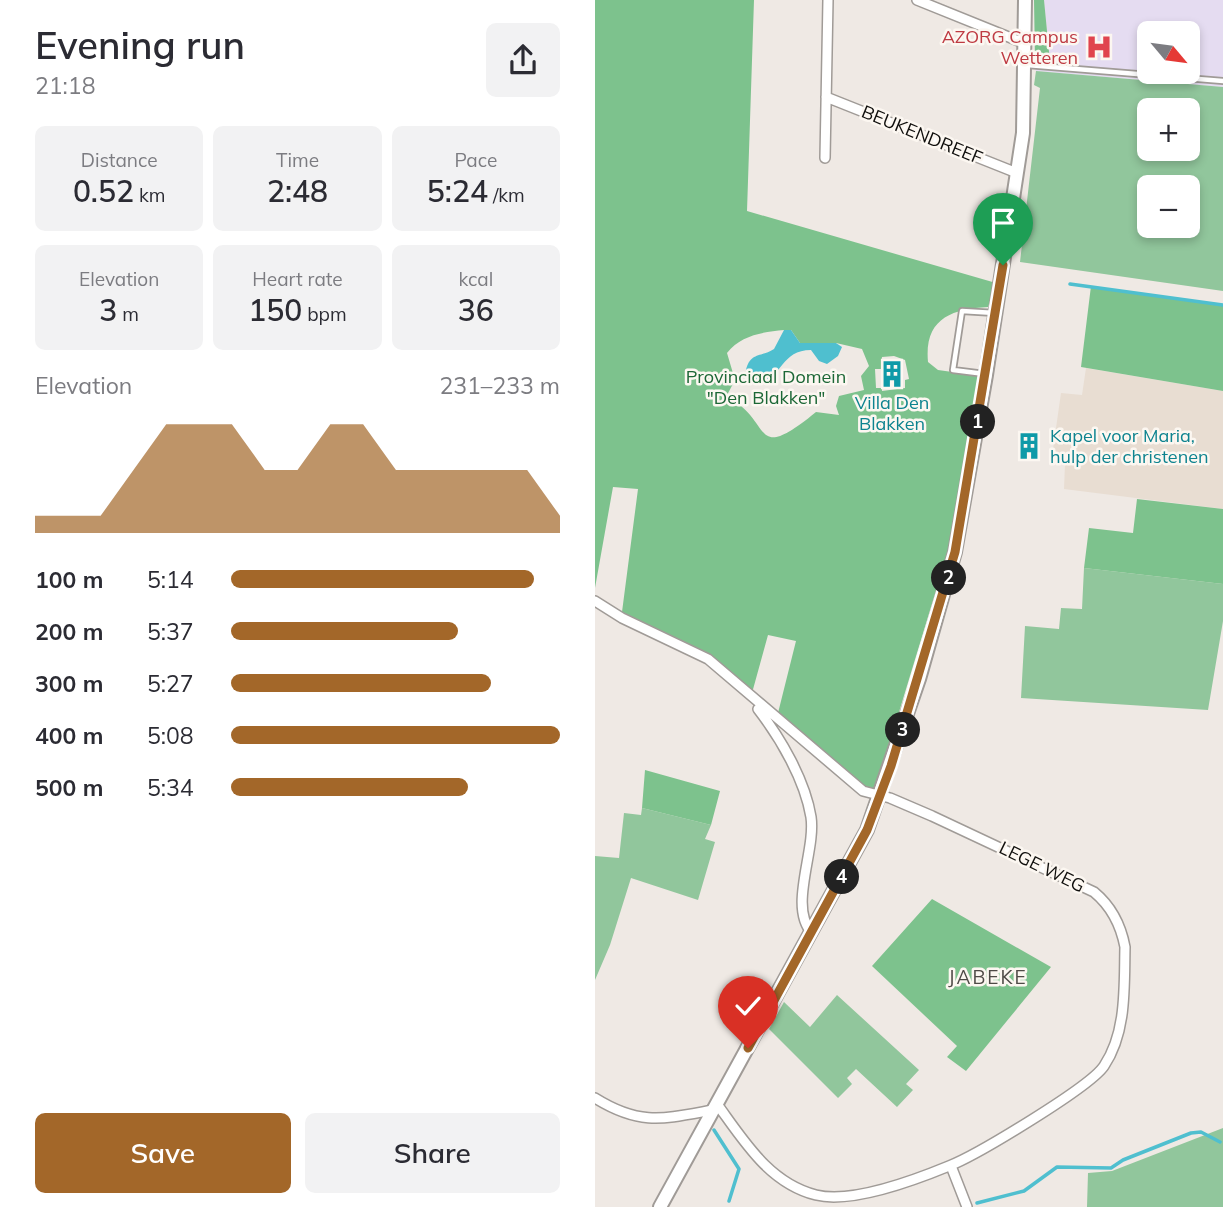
<!DOCTYPE html>
<html lang="en">
<head>
<meta charset="utf-8">
<style>
  :root { --surface:#fff; --page:#f2f2f3; --text:#2b2b33; --muted:#7c7c81; --accent:#a36729 }
  body { margin:0; font-family:Mulish,sans-serif; background:var(--page); color:var(--text); height:100vh; display:flex; flex-direction:column; font-size:26px; white-space:nowrap }
  * { box-sizing:border-box; margin:0 }
  p { font-size:23px; color:var(--muted) }
  .icon { flex:none; width:38px; height:38px; fill:none; stroke:currentColor; stroke-width:2; stroke-linecap:round; stroke-linejoin:round }
  .map { position:relative; flex:1; overflow:hidden }
  .side { display:flex; flex-direction:column; background:var(--surface); width:595px }
  .side>* { flex:none }
  .needle { width:46px; rotate:119deg }
  .controls { position:absolute; left:542px; top:21px; display:grid; gap:14px }
  .controls a { display:grid; place-items:center; width:63px; height:63px; border-radius:10px; background:var(--surface); box-shadow:0 4px 10px #0003; font-size:35px }
  .pin { position:absolute; display:grid; place-items:center; width:60px; height:60px; color:#fff; margin:-72px -30px; border-radius:50% 50% 50% 0; rotate:-45deg; box-shadow:0 0 7px #0007 }
  .pin .icon { rotate:45deg }
  .km { position:absolute; width:35px; height:35px; margin:-18px; border-radius:50%; background:#222; color:#fff; font-size:19px; line-height:35px; text-align:center }
  .round { display:grid; place-items:center; flex:none; width:74px; height:74px; border-radius:10px; background:var(--page) }
  .headline { display:flex; align-items:center; justify-content:space-between; height:119px; padding:0 35px }
  h1 { font-size:38px; font-weight:600; line-height:52px }
  .figures { display:grid; grid-template-columns:repeat(3,1fr); gap:10px; height:119px; padding:7px 35px }
  .figures div { display:grid; align-content:center; border-radius:10px; background:var(--page); text-align:center }
  .figures b { font-size:30px; font-weight:600 }
  .figures small { font-size:19px; font-weight:400 }
  .figures p { font-size:19px }
  .chart { height:196px; padding:14px 35px }
  .chart p { display:flex; justify-content:space-between }
  .chart svg { width:100%; height:126px; margin-top:7px; fill:var(--accent); opacity:.7 }
  .action { display:flex; gap:14px; margin-top:auto; padding:14px 35px }
  .action a { flex:1; height:80px; border-radius:10px; background:var(--accent); color:#fff; font-size:28px; font-weight:600; line-height:80px; text-align:center }
  .action a+a { background:var(--page); color:var(--text) }
  ul { padding:0 35px; list-style:none; font-size:23px }
  li { display:grid; grid-template-columns:112px 84px 1fr; align-items:center; height:52px }
  li i { height:18px; border-radius:9px; background:var(--accent) }
  main { display:flex; flex:1; min-height:0 }
  .map>svg:first-child { display:block }
  .built { fill:#e8ddd2 }
  .medical { fill:#e5dcf1; fill-rule:evenodd }
  .green { fill:#91c69c; fill-rule:evenodd }
  .forest { fill:#7dc28d; fill-rule:evenodd }
  .water { fill:#4fbfcf }
  .lines { fill:none; stroke-linecap:round; stroke-linejoin:round }
  .stream { stroke:#4fbfcf; stroke-width:3.5 }
  .service-casing { stroke:#a09b97; stroke-width:8 }
  .minor-casing { stroke:#a09b97; stroke-width:12 }
  .secondary-casing { stroke:#a09b97; stroke-width:16 }
  .service { stroke:#fff; stroke-width:4.5 }
  .minor { stroke:#fff; stroke-width:9 }
  .secondary { stroke:#fff; stroke-width:12 }
  .route-casing { stroke:#fff; stroke-width:14 }
  .route { stroke:#a36729; stroke-width:9 }
  .labels { text-anchor:middle; stroke-width:5; stroke-linejoin:round; paint-order:stroke }
  .health-label { font-size:18px; fill:#be3a42; stroke:#fcf7f1; text-anchor:end }
  .street-label { font-size:18px; fill:#0f0e0c; stroke:#fcf7f1 }
  .park-label { font-size:18px; fill:#1c6736; stroke:#fcf7f1 }
  .culture-label { font-size:18px; fill:#0d838f; stroke:#fcf7f1 }
  .neighbourhood-label { font-size:19px; letter-spacing:2px; fill:#4e4a46; stroke:#fcf7f1 }
</style>
</head>
<body>
<main>
<section class="side">
<div class="headline"><div><h1>Evening run</h1><p>21:18</p></div><a class="round"><svg class="icon" aria-label="share" viewBox="0 0 24 24"><path d="M12 15V3M7 8l5-5 5 5M5 13v7h14v-7"/></svg></a></div>
<div class="figures">
<div><p>Distance</p><b>0.52<small> km</small></b></div>
<div><p>Time</p><b>2:48</b></div>
<div><p>Pace</p><b>5:24<small> /km</small></b></div>
</div>
<div class="figures">
<div><p>Elevation</p><b>3<small> m</small></b></div>
<div><p>Heart rate</p><b>150<small> bpm</small></b></div>
<div><p>kcal</p><b>36</b></div>
</div>
<div class="chart"><p><span>Elevation</span>231–233 m</p>
<svg viewBox="0 0 160 44" preserveAspectRatio="none"><path d="M0 44V38L10 38L20 38L30 22L40 6L50 6L60 6L70 22L80 22L90 6L100 6L110 22L120 22L130 22L140 22L150 22L160 38V44z"/></svg>
</div>
<ul>
<li><b>100 m</b>5:14<i style="width:92%"></i></li>
<li><b>200 m</b>5:37<i style="width:69%"></i></li>
<li><b>300 m</b>5:27<i style="width:79%"></i></li>
<li><b>400 m</b>5:08<i style="width:100%"></i></li>
<li><b>500 m</b>5:34<i style="width:72%"></i></li>
</ul>
<div class="action"><a>Save</a><a>Share</a></div>
</section>
<div class="map">
<svg width="628" height="1207" viewBox="0 0 628 1207">
  <rect width="100%" height="100%" fill="#efe9e4"/>
  <path class="built" d="M491,368L628,391V509L469,489L470,464L456,463L466,393L487,395Z"/>
  <path class="medical" d="M449,0H628V87L441,71L440,61L455,62ZM555,33H593V72H555Z"/>
  <path class="green" d="M441,71L628,87V291L425,262L445,88L439,85ZM555,110H593V149H555ZM593,187V226H555V187Z
    M489,568L628,584V621L613,710L426,698L430,626L464,629L466,608L487,609Z
    M47,808L116,825L110,839L120,842L103,900L36,878L15,945L0,980V856L24,858L29,813L46,815Z
    M242,995L324,1070L311,1084L318,1090L302,1107L261,1069L252,1078L257,1084L243,1098L174,1029L189,1002L215,1027Z
    M628,1128V1207H492L493,1173L517,1171Z"/>
  <path class="forest" d="M0,0H159L152,211L401,283L393,307C356,309 329,319 333,362L343,370L386,376L353,551L280,791L260,783L182,717L201,641L173,635L157,693L113,653L27,612L43,489L18,487L0,588ZM189,330H196L205,343H241L267,349L274,366L266,376L269,390L244,396L241,406L244,415L221,412C154,467 179,418 131,397L140,380L132,353C146,335 168,332 189,330ZM299,356L310,360L314,379L310,380V388L287,391V388H281L280,369H286L287,357Z
    M439,0H449L455,62L440,61Z
    M496,286L628,306V391L486,367Z
    M542,499L628,509V584L489,568L494,528L538,533Z
    M50,770L125,791L116,825L47,808Z
    M337,899L456,967L371,1071L352,1057L362,1046L277,966Z"/>
  <path class="water" d="M189,330H196L205,343H241L247,347L243,356L232,364L224,361L216,350C184,350 187,382 162,382L151,370C155,352 167,357 179,349Z"/>
  <g class="lines">
    <path class="stream" d="M475,284L628,305
      M119,1130L144,1169L134,1201
      M382,1203L429,1191L462,1167L516,1168L528,1160L596,1133L606,1132L625,1142"/>
    <defs>
      <path id="service" d="M432,65L628,81
        M390,374L358,370L367,311L400,313"/>
      <path id="minor" d="M322,0L431,44
        M231,97L422,173
        M230,158L233,0
        M0,601L27,618L113,659L268,791L295,798L337,816L499,892C516,906 526,926 530,947C529,986 532,1032 509,1066C495,1087 382,1155 354,1166C320,1180 257,1204 221,1195C174,1183 149,1141 122,1104
        M163,709C186,739 210,780 216,817C221,851 193,907 217,933
        M0,1098C45,1126 68,1119 118,1110
        M356,1166L372,1207"/>
      <path id="secondary" d="M65,1207L272,830L324,679L360,552L391,375L428,133L430,0"/>
    </defs>
    <use href="#service" class="service-casing"/>
    <use href="#minor" class="minor-casing"/>
    <use href="#secondary" class="secondary-casing"/>
    <use href="#service" class="service"/>
    <use href="#minor" class="minor"/>
    <use href="#secondary" class="secondary"/>
  </g>
  <g class="lines">
    <defs>
      <path id="route" d="M153,1048L272,830L296,766L360,552L408,265"/>
    </defs>
    <use href="#route" class="route-casing"/>
    <use href="#route" class="route"/>
  </g>
  <defs>
    <symbol id="hospital-bare" viewBox="-9 -9 18 18"><path d="M-5-5h3v3.5h4V-5h3V5h-3V1.5h-4V5h-3Z" fill="#e0444e" stroke="#fcf7f1" stroke-width="2.5" paint-order="stroke"/></symbol>
    <symbol id="building-bare" viewBox="-9 -9 18 18"><path d="M-4-6H4V6H1V3H-1V6H-4ZM-2.5-4.3h1.7v1.8h-1.7ZM.8-4.3h1.7v1.8H.8ZM-2.5-1h1.7V.8h-1.7ZM.8-1h1.7V.8H.8Z" fill="#0f9aa8" stroke="#fcf7f1" stroke-width="2.5" paint-order="stroke"/></symbol>
  </defs>
  <g fill-rule="evenodd">
    <use href="#hospital-bare" x="485" y="28" width="38" height="38"/>
    <use href="#building-bare" x="278" y="355" width="38" height="38"/>
    <use href="#building-bare" x="415" y="427" width="38" height="38"/>
  </g>
  <g class="labels">
    <g class="health-label">
      <text x="483" y="43">AZORG Campus<tspan x="483" dy="21">Wetteren</tspan></text>
    </g>
    <g class="street-label">
      <text transform="translate(327 135) rotate(22)" y="6">BEUKENDREEF</text>
      <text transform="translate(447 867) rotate(26)" y="6">LEGE WEG</text>
    </g>
    <g class="park-label">
      <text x="171" y="383">Provinciaal Domein<tspan x="171" dy="21">"Den Blakken"</tspan></text>
    </g>
    <g class="culture-label">
      <text x="297" y="409">Villa Den<tspan x="297" dy="21">Blakken</tspan></text>
      <text x="455" y="442" text-anchor="start">Kapel voor Maria,<tspan x="455" dy="21">hulp der christenen</tspan></text>
    </g>
    <g class="neighbourhood-label">
      <text x="393" y="984">JABEKE</text>
    </g>
  </g>
</svg>
<div class="controls">
<a><svg class="needle" viewBox="-14 -14 28 28"><path d="M0-13l5 13h-10z" fill="#e53935"/><path d="M0 13l5-13h-10z" fill="#7c7c81"/></svg></a>
<a>+</a>
<a>−</a>
</div>
<div class="pin" style="left:408px;top:265px;background:#1e9e55"><svg class="icon" aria-label="arrive" viewBox="0 0 24 24"><path d="M6 21V4h12l-3 4 3 4H6"/></svg></div>
<div class="pin" style="left:153px;top:1048px;background:#d93025"><svg class="icon" aria-label="check" viewBox="0 0 24 24"><path d="M5 12l5 5 9-10"/></svg></div>
<b class="km" style="left:383px;top:422px">1</b>
<b class="km" style="left:354px;top:578px">2</b>
<b class="km" style="left:308px;top:730px">3</b>
<b class="km" style="left:247px;top:877px">4</b>
</div>
</main>
</body>
</html>
